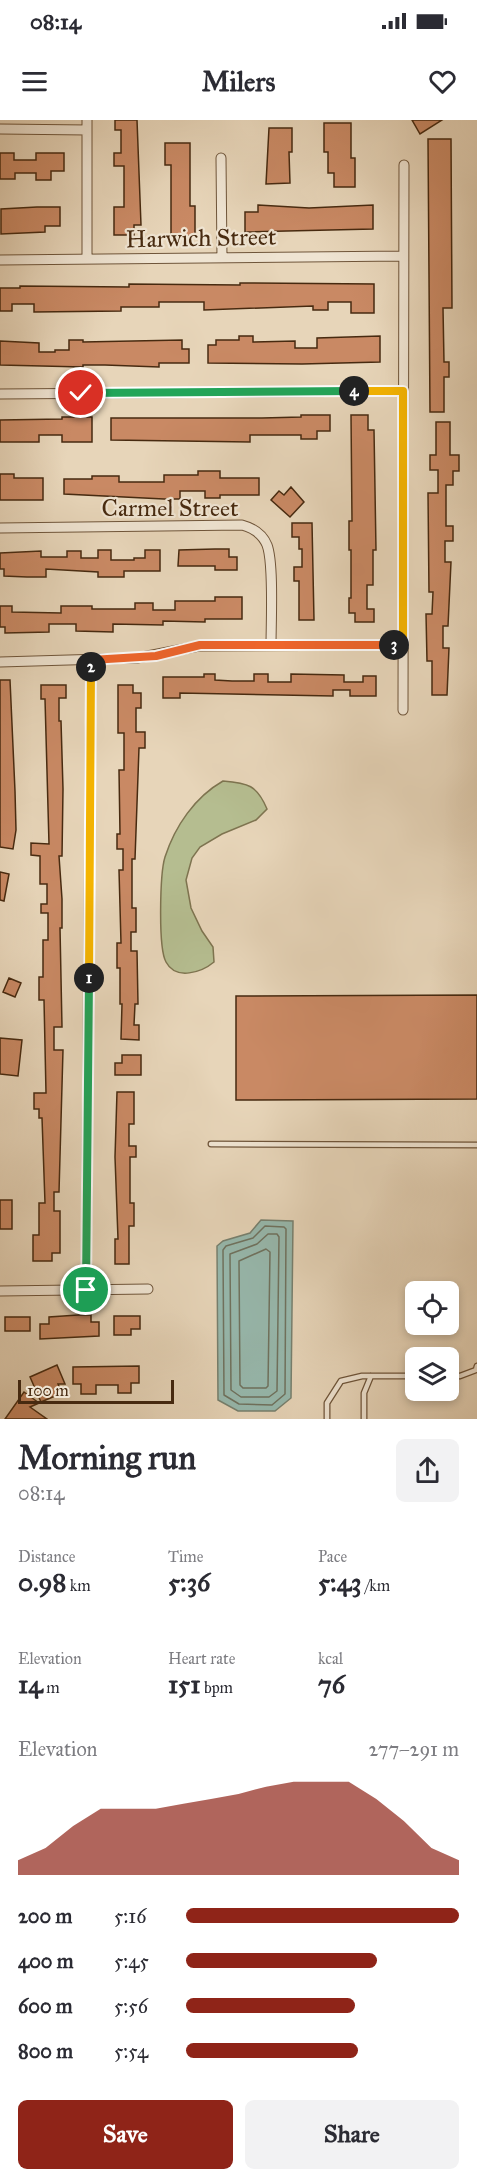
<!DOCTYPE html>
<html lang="en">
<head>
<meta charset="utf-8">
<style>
  :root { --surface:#fff; --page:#f2f2f3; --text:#2b2b33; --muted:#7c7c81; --accent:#8f2418 }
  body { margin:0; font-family:"IM FELL Great Primer",serif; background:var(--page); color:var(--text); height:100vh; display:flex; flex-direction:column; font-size:22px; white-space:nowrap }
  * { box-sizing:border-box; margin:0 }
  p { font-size:20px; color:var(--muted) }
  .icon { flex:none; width:33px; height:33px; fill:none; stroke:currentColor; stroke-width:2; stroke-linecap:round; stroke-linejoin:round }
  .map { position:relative; height:1299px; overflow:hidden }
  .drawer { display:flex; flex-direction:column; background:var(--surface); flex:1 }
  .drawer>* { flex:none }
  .buttons { position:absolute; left:405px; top:1161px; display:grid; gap:12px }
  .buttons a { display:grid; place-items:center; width:54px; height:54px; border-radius:9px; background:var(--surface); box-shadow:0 3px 9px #0003; font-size:30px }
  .scale { position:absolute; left:18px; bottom:15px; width:156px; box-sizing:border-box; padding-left:6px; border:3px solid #472a10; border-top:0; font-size:16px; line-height:21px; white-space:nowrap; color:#472a10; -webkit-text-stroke:4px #efe4d2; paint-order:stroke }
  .pin { position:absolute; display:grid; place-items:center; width:51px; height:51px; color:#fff; margin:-26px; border:3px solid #fff; border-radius:50%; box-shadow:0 2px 6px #0007 }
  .km { position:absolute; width:30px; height:30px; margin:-15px; border-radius:50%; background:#222; color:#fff; font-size:16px; line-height:30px; text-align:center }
  .round { display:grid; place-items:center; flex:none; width:63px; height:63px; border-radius:9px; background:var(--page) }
  .head { display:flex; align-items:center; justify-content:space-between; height:102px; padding:0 18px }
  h1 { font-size:33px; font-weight:700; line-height:45px }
  .figures { display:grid; grid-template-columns:repeat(3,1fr); gap:9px; height:102px; padding:6px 18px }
  .figures div { display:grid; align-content:center }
  .figures b { font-size:26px; font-weight:700 }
  .figures small { font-size:16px; font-weight:400 }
  .figures p { font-size:16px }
  .chart { height:168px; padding:12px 18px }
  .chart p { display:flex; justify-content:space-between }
  .chart svg { width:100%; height:108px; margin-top:6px; fill:var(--accent); opacity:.7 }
  .button { display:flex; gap:12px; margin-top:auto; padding:12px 18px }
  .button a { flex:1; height:69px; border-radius:9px; background:var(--accent); color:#fff; font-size:24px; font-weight:700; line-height:69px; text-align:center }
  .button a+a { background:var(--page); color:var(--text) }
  ul { padding:0 18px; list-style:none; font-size:20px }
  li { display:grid; grid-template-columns:96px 72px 1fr; align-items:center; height:45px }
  li i { height:15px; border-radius:8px; background:var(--accent) }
  .status { display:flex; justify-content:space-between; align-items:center; height:42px; padding:0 30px; background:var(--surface); direction:ltr }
  .status svg { height:16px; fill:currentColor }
  header { display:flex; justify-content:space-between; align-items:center; height:78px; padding:0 18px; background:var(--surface); font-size:27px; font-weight:700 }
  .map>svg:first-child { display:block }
  .green { fill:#b5bd90; stroke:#7e7450; stroke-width:1.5 }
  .water { fill:#97b9ae; stroke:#77806f; stroke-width:1.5 }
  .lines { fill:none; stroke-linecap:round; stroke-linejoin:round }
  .shore { stroke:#6f725f; stroke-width:1.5 }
  .building { fill:#c98964; stroke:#472a10; stroke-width:1.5 }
  .service-casing { stroke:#6f553a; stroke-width:7 }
  .minor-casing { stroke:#6f553a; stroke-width:11 }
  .service { stroke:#efe4d2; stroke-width:4.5 }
  .minor { stroke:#efe4d2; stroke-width:9 }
  .split-1-casing { stroke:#fff; stroke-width:12 }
  .split-2-casing { stroke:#fff; stroke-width:12 }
  .split-3-casing { stroke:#fff; stroke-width:12 }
  .split-4-casing { stroke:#fff; stroke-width:12 }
  .split-5-casing { stroke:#fff; stroke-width:12 }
  .split-1 { stroke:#22a559; stroke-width:8 }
  .split-2 { stroke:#f5b400; stroke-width:8 }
  .split-3 { stroke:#f0652b; stroke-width:8 }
  .split-4 { stroke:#f5b400; stroke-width:8 }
  .split-5 { stroke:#22a559; stroke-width:8 }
  .labels { text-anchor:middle; stroke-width:4.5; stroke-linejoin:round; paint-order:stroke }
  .street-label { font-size:24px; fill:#472a10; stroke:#efe4d2 }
</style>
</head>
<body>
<div class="status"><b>08:14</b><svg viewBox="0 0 49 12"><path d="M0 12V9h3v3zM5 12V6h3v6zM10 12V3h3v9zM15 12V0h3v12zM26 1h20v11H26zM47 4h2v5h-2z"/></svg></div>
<header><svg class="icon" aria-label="menu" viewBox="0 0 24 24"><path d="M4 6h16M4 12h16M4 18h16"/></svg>Milers<svg class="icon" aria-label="heart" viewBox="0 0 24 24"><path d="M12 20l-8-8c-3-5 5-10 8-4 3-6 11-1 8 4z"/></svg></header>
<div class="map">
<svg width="477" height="1299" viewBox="0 0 477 1299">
  <rect width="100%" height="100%" fill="#e7d5b9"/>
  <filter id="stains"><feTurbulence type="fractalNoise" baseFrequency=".00333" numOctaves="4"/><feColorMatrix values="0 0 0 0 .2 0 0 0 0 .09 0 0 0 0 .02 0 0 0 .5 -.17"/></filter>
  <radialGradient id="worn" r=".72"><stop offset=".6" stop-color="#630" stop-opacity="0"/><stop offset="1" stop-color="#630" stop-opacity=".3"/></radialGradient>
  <path class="green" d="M223,661C248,663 257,665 267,689L256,700L222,714L200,727L192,738L186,760L191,788L202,811L213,827L214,842C202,852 176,861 166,842C158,828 160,753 165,737C175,706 195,677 223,661Z"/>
  <path class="water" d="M261,1100L293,1101L291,1278L275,1291H238L218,1280L217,1126L223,1121L250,1113Z"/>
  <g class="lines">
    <path class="shore" d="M265,1106L284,1107L286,1109L285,1274L272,1285L239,1284L224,1275L223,1130L226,1126L253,1118Z
      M268,1114H277L279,1117L277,1271L269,1277H241L231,1270L230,1134L257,1124Z
      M266,1129L270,1132L268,1266L266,1268H243L240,1265L239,1141Z"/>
  </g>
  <path class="building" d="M115,0H137L141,105H134V115H114V87H124V46H114V33H121V10H115Z
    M412,0H442L420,14Z
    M324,3H351V38H355V67H334V53H328V32H324Z
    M269,8H292V32H289L290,63L266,64Z
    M428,19H451L452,188H443L444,242H449V257H444V292H430Z
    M165,23H190V86H195V116H171V45H165Z
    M0,33H14V40H36V33H64V51H51V60H36V53H15V59H0Z
    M258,85L309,88L373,85V109L245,112V92H258Z
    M37,87H60V106H45V112L1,114V89Z
    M240,163L374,164V193H351V182H328V190H313V186L204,190V182H159V187H121V191L34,192V184H12V191H0V168H20V166L129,167V164L240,165Z
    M239,216H253V222L295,221V228H317V218L380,216V242L302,244L208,243V225H216V220H239Z
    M69,220H83V222L182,220V229H189V243H159V247L105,245H83V247L0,245V221L39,223V232H55V230H69Z
    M301,295H330V311H317V319H301V315H250V322L111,320V298H262L301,297Z
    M351,295H368V310H374L376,430H373V465H367V489H374V502H355V493H349V478H351V430H349V401H352Z
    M62,297H92V322H62V315H39V322H0V300L62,299Z
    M436,302H450V335H459V351H453V365H446V406H453V421H445V442H451L448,506H443V528H449L447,575H432V541H427L426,494H432L433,472H429L428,373H438V350H430V335H436Z
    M198,351H220V358H259V375H220V378H205V371H180V379H164L64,374V359H92V356H119V362H164V355H198Z
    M0,354H14V358H43V380H0Z
    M291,367L304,382L290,397L271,380L279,371L284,375Z
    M292,403H312L314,500H299V461H294V447H302V429H299V417H292Z
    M215,429H229V437H237V450H215V446H178L179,430Z
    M98,430H111V440H134V438H145V430H160V451H124V457H98V452L46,449V457H27L4,456V449H0V433L41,431V437H67V431H81V438H98Z
    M215,477H242V499H205V502L163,501V505L113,504V512L76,511V504H49V512L5,513V507H0V486H12V492L61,493V486H92V489H135V483H153V490H175V481H215Z
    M204,554H215V560L232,561H254V554H268V562H291V554L344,555V562H363V556H376V576H350V570H333V576L180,573V578H163V557H204Z
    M0,560H10L15,671L16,710L13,729L0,727Z
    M41,565H66V578H59V601H61L63,669L62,736H59L62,779V808H60L62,907H54V930H63L59,1072H54V1091H60V1133H52V1141H33V1115H39V1083H45L42,998H39V989H34V973H46L44,880H39V857H43V820H48V793H41V784H47V764H40V736L31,735V723L49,724L45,579H41Z
    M118,565H133V573H141V588H136V612H145V628H139L135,739H132V788H136V812H131V831H137L138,884H135L134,905H139V920L121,919L122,884H120V848H117V823H121L119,750H123V729H117V714H120L119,650H124V613H118Z
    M0,752L9,754L4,781L0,780Z
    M9,858L21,863L15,877L3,872Z
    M477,875V979L236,980V876Z
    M0,918L22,920L18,956L0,954Z
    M122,935H141V955H115V943H122Z
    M117,972H134V1004H129V1026H136V1037H130V1083H134V1106H129V1144H115V1119H118L115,1037Z
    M0,1080H12V1109H0Z
    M78,1195H91V1202H99V1216L40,1219V1204H49V1197Z
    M114,1196H140V1209H131V1215H114Z
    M5,1197H30V1211H5Z
    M57,1245L65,1264H58L62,1273L41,1282L30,1257Z
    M139,1246V1263H131V1273H118V1265H96V1274H81V1264H73V1247Z
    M24,1272L39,1283L30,1287L47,1299H5Z"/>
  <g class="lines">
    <defs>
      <path id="service" d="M211,1024L477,1025
        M448,1256H460L476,1250L477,1246
        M327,1299V1283L341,1261L362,1256H416
        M364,1299V1273L371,1256"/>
      <path id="minor" d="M0,9L87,10
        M221,38L222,138
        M87,139V0
        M0,140L403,136
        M0,274L403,271
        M0,408L242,405C253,408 262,413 267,425C274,443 271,503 271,525
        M0,542L137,538L199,526L403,525
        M403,590L404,45
        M86,1170L91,540
        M0,1171L148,1169"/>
    </defs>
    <use href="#service" class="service-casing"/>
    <use href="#minor" class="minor-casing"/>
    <use href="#service" class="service"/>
    <use href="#minor" class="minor"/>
  </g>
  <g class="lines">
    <defs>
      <path id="split-1" d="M86,1170L89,858"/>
      <path id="split-2" d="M89,858L91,547"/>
      <path id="split-3" d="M91,547V540L156,536L200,525H394"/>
      <path id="split-4" d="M354,271H403V525H394"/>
      <path id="split-5" d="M81,273L354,271"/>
    </defs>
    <use href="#split-1" class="split-1-casing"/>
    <use href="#split-2" class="split-2-casing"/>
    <use href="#split-3" class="split-3-casing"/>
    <use href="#split-4" class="split-4-casing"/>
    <use href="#split-5" class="split-5-casing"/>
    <use href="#split-1" class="split-1"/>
    <use href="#split-2" class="split-2"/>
    <use href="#split-3" class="split-3"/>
    <use href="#split-4" class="split-4"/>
    <use href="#split-5" class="split-5"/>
  </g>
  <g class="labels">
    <g class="street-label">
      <text transform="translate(201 118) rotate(-1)" y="8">Harwich Street</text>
      <text x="170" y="396">Carmel Street</text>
    </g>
  </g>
  <rect width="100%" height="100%" filter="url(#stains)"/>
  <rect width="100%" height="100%" fill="url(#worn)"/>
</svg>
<div class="buttons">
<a><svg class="icon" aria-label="locate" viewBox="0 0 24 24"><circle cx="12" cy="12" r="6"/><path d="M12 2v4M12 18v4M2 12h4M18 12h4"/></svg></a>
<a><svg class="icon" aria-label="layers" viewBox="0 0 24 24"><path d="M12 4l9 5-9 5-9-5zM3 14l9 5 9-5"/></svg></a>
</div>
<div class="scale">100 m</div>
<div class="pin" style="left:86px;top:1170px;background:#1e9e55"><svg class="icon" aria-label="arrive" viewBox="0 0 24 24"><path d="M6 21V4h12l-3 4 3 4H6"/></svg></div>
<div class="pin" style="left:81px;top:273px;background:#d93025"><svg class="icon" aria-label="check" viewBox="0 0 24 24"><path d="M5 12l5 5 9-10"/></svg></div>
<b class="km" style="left:89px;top:858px">1</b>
<b class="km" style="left:91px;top:547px">2</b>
<b class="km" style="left:394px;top:525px">3</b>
<b class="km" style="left:354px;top:271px">4</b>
</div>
<section class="drawer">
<div class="head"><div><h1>Morning run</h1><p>08:14</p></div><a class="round"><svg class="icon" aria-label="share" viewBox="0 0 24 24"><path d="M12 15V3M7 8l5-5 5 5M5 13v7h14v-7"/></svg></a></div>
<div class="figures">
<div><p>Distance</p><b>0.98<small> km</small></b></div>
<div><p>Time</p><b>5:36</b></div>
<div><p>Pace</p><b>5:43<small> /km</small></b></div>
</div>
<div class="figures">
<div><p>Elevation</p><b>14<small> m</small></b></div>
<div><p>Heart rate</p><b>151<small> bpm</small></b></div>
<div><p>kcal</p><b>76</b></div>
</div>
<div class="chart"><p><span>Elevation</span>277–291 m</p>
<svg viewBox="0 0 160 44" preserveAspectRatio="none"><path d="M0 44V38L10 33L20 24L30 17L40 17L50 17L60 15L70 13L80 11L90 8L100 6L110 6L120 6L130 13L140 22L150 33L160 38V44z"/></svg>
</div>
<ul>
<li><b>200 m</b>5:16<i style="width:100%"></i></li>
<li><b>400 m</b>5:45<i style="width:70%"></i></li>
<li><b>600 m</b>5:56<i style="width:62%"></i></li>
<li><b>800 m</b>5:54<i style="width:63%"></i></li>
</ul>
<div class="button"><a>Save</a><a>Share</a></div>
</section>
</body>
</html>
